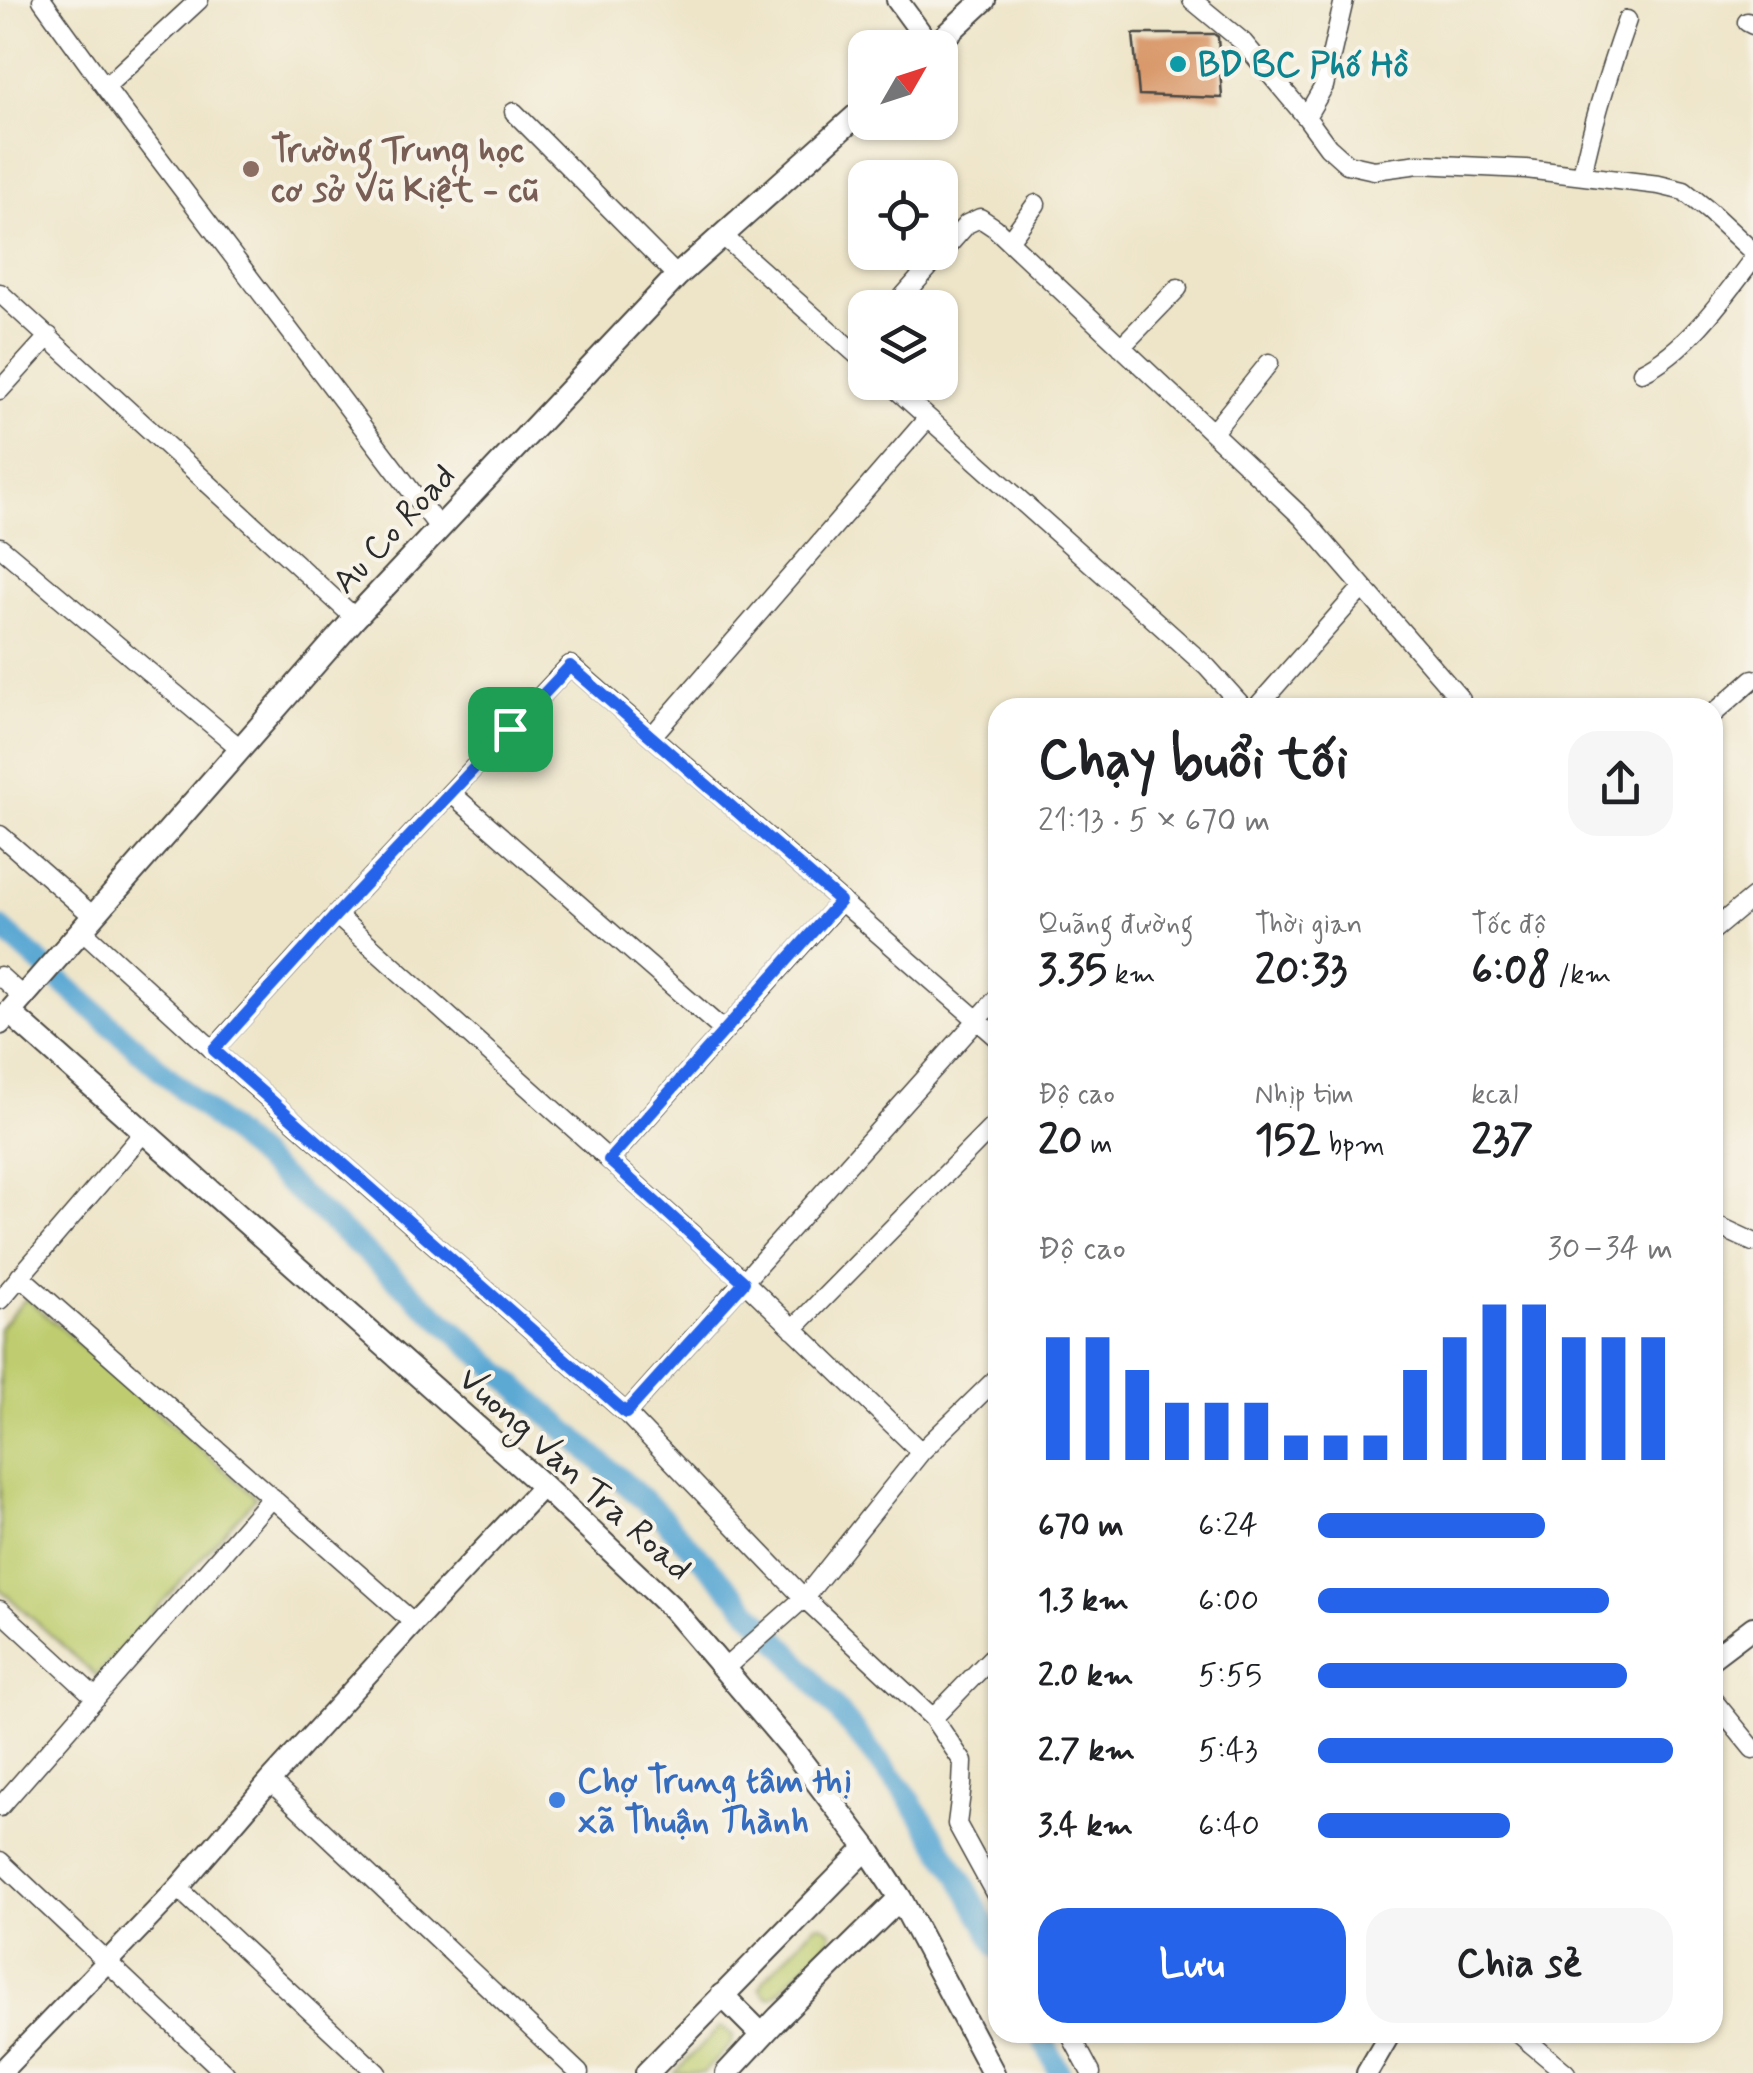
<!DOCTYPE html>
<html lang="vi">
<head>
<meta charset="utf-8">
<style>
  :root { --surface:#fff; --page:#f6f6f6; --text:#202124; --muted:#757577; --accent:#2563eb }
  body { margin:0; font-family:Mynerve,sans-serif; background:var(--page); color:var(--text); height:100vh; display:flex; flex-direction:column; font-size:38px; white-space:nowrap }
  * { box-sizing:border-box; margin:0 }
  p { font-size:32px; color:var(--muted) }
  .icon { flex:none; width:55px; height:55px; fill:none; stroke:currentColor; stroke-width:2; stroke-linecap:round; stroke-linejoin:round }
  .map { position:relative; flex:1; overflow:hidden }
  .details { position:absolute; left:988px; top:698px; width:735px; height:1345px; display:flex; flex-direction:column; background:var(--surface); border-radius:30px; box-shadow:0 2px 8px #0004 }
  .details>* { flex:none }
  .needle { width:65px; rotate:51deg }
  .fabs { position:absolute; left:848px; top:30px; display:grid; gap:20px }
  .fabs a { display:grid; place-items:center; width:110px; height:110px; border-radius:20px; background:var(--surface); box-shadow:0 2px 8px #0004; font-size:50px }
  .pin { position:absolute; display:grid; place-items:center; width:85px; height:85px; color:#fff; margin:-42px; border-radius:20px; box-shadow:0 5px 15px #0006 }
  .round { display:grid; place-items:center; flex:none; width:105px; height:105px; border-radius:30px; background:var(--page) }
  .head { display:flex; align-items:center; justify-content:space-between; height:170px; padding:0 50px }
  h1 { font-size:55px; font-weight:700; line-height:75px }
  .figures { display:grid; grid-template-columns:repeat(3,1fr); gap:15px; height:170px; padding:10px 50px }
  .figures div { display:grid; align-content:center }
  .figures b { font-size:42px; font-weight:700 }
  .figures small { font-size:28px; font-weight:400 }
  .figures p { font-size:28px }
  .chart { height:280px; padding:20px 50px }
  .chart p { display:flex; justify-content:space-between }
  .chart svg { width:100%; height:180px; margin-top:10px; stroke:var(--accent); stroke-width:6 }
  .action { display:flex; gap:20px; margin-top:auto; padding:20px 50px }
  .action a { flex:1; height:115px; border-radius:30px; background:var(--accent); color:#fff; font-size:40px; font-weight:700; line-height:115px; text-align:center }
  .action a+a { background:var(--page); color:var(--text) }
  ul { padding:0 50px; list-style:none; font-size:32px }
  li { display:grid; grid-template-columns:160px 120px 1fr; align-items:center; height:75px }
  li i { height:25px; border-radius:12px; background:var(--accent) }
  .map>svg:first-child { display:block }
  .green { fill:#bfcd6f; stroke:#757c4d; stroke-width:2.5 }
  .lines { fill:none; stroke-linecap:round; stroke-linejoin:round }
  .canal { stroke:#5ba9d4; stroke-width:22 }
  .building { fill:#d9996b }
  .minor-casing { stroke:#484743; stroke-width:21 }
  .tertiary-casing { stroke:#484743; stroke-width:24 }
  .secondary-casing { stroke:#484743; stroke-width:26 }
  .minor { stroke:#fff; stroke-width:18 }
  .tertiary { stroke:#fff; stroke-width:20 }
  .secondary { stroke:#fff; stroke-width:22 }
  .route-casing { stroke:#fff; stroke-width:20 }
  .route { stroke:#2563eb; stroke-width:12 }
  .culture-dot { fill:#0f9aa8; stroke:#f7f3e8; stroke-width:4 }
  .education-dot { fill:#8d6e63; stroke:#f7f3e8; stroke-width:4 }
  .shop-dot { fill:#3f7fe0; stroke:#f7f3e8; stroke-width:4 }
  .labels { text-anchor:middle; stroke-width:8; stroke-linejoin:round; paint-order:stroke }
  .culture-label { font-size:35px; font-weight:bold; fill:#0d838f; stroke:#f7f3e8; text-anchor:start }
  .education-label { font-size:35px; font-weight:bold; fill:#785e54; stroke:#f7f3e8; text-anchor:start }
  .street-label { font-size:35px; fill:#2b2b2b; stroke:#f7f3e8 }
  .shop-label { font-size:35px; font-weight:bold; fill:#366cbe; stroke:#f7f3e8; text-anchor:start }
</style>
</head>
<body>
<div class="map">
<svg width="1753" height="2073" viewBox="0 0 1753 2073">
  <rect width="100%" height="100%" fill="#f7f3e8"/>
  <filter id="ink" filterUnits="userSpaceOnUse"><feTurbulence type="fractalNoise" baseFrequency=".01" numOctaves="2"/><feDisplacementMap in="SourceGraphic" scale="20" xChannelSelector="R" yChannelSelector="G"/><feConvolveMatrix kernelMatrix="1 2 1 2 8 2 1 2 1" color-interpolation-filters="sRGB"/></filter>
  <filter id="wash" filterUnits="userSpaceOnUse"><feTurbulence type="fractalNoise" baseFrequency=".0048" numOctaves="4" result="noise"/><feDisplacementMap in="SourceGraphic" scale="40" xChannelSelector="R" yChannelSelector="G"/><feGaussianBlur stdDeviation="2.25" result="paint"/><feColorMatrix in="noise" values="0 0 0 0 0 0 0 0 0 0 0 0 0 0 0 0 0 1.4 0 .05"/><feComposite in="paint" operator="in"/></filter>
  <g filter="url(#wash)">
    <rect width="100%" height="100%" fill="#eee5c9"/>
    <path class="green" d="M26,1298L256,1497L96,1676L0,1589V1328Z
      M816,1925C824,1924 827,1927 832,1932L830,1940L780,1991L772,1997H767L760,1989L764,1980Z
      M723,2027L733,2036L731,2044L703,2073H675L719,2028Z"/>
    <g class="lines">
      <path class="canal" d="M0,927L655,1510L789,1652L907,1795L962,1880L998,1948
        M1039,2032L1060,2073"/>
    </g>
    <g id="blocks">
      <path class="building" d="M1133,34H1214L1218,37L1222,98L1139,95Z"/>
    </g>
  </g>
  <g filter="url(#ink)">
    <use href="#blocks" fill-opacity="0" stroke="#484743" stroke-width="2.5"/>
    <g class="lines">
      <defs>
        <path id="minor" d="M42,0L105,87L440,529
          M1192,0L1243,42L1306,117L1328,147L1347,164L1374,170L1419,164L1526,169L1659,185L1684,191L1709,211L1753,252
          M1747,22L1753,25
          M105,87L199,0
          M514,112L677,276
          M1306,117L1324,86L1344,0
          M1582,175C1593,121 1609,71 1627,20
          M723,236L865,362
          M1009,241L1036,204
          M0,293L355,618
          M893,308L967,224L980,218L995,228L1302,517L1461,700
          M1121,347L1178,288
          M1642,372C1687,350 1723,299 1753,259
          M888,382L1207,667L1244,708
          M0,390L49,336
          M1213,432L1269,363
          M0,547L241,749
          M1256,708L1363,587
          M1712,715L1753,679
          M652,736L928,418
          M451,793L724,1031
          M0,835L93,916
          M336,915L744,1281L921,1452
          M81,929L213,1050L626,1413L804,1598L933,1718L963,1762L962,1785L957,1824L998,1899
          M1712,931L1753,897
          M0,976L23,997
          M213,1050L336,915L570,665L998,1038
          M609,1160L841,901
          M1712,1223L1753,1242
          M20,1276L414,1623
          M0,1300L144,1132
          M793,1329L998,1121
          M626,1413L998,997
          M0,1610L96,1698
          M725,1668L804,1598L921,1452L998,1377
          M1712,1699L1753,1749
          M933,1718L998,1651
          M270,1781L579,2073
          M0,1807L272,1497
          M0,1861L225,2073
          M178,1888L377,2073
          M1069,2032L1091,2073
          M1517,2032L1566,2073"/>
        <path id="tertiary" d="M897,0L932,48
          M1712,1658L1753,1627
          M0,2073L178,1888L270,1781L414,1623L543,1486
          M1367,2073L1391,2032"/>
        <path id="secondary" d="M932,48L984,0
          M9,1012L543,1486L673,1609L792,1749L867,1848L900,1898L993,2073
          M0,1023L355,618L677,276L865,108
          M722,1995L762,2035
          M647,2073L867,1848
          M727,2073L779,2017L900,1898"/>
      </defs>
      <use href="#minor" class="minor-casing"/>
      <use href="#tertiary" class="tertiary-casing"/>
      <use href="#secondary" class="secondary-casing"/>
      <use href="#minor" class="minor"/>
      <use href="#tertiary" class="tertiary"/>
      <use href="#secondary" class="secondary"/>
    </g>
  </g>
  <g class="lines" filter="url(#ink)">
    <defs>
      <path id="route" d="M570,666L840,901L609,1160L744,1282L626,1413L214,1050L336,915Z"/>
    </defs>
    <use href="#route" class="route-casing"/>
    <use href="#route" class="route"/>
  </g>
  <circle class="culture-dot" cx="1178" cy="64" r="10"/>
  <circle class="education-dot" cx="251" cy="169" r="10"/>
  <circle class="shop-dot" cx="557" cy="1800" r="10"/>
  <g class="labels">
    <g class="culture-label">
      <text x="1198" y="76">BD BC Phố Hồ</text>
    </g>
    <g class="education-label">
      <text x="271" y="161">Trường Trung học<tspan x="271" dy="40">cơ sở Vũ Kiệt - cũ</tspan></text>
    </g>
    <g class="street-label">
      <text transform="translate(393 528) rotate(-47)" y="12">Au Co Road</text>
      <text transform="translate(576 1473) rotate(42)" y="12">Vuong Van Tra Road</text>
    </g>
    <g class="shop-label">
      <text x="577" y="1792">Chợ Trung tâm thị<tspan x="577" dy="40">xã Thuận Thành</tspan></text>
    </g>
  </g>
</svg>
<div class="fabs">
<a><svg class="needle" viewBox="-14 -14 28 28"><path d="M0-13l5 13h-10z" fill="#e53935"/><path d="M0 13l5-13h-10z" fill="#757577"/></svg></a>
<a><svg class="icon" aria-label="locate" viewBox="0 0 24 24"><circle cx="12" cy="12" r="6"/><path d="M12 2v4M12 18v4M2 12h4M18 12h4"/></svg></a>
<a><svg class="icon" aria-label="layers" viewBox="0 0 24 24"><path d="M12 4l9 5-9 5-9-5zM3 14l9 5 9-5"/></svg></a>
</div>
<div class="pin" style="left:510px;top:729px;background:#1e9e55"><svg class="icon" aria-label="arrive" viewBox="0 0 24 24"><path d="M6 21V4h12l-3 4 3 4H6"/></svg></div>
<section class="details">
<div class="head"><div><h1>Chạy buổi tối</h1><p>21:13 · 5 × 670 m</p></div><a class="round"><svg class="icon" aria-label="share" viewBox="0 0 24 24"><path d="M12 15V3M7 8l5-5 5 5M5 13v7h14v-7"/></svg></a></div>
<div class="figures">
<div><p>Quãng đường</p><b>3.35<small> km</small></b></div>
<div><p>Thời gian</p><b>20:33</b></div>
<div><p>Tốc độ</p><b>6:08<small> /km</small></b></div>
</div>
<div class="figures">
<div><p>Độ cao</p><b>20<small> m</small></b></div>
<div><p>Nhịp tim</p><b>152<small> bpm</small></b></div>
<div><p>kcal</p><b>237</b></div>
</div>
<div class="chart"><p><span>Độ cao</span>30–34 m</p>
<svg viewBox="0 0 160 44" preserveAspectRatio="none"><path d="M5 44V14M15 44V14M25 44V22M35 44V30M45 44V30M55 44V30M65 44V38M75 44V38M85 44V38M95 44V22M105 44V14M115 44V6M125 44V6M135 44V14M145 44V14M155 44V14"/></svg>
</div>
<ul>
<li><b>670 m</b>6:24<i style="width:64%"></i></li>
<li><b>1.3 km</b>6:00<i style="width:82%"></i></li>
<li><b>2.0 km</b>5:55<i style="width:87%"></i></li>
<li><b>2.7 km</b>5:43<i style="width:100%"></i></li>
<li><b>3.4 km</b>6:40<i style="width:54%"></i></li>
</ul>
<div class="action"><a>Lưu</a><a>Chia sẻ</a></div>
</section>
</div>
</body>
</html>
